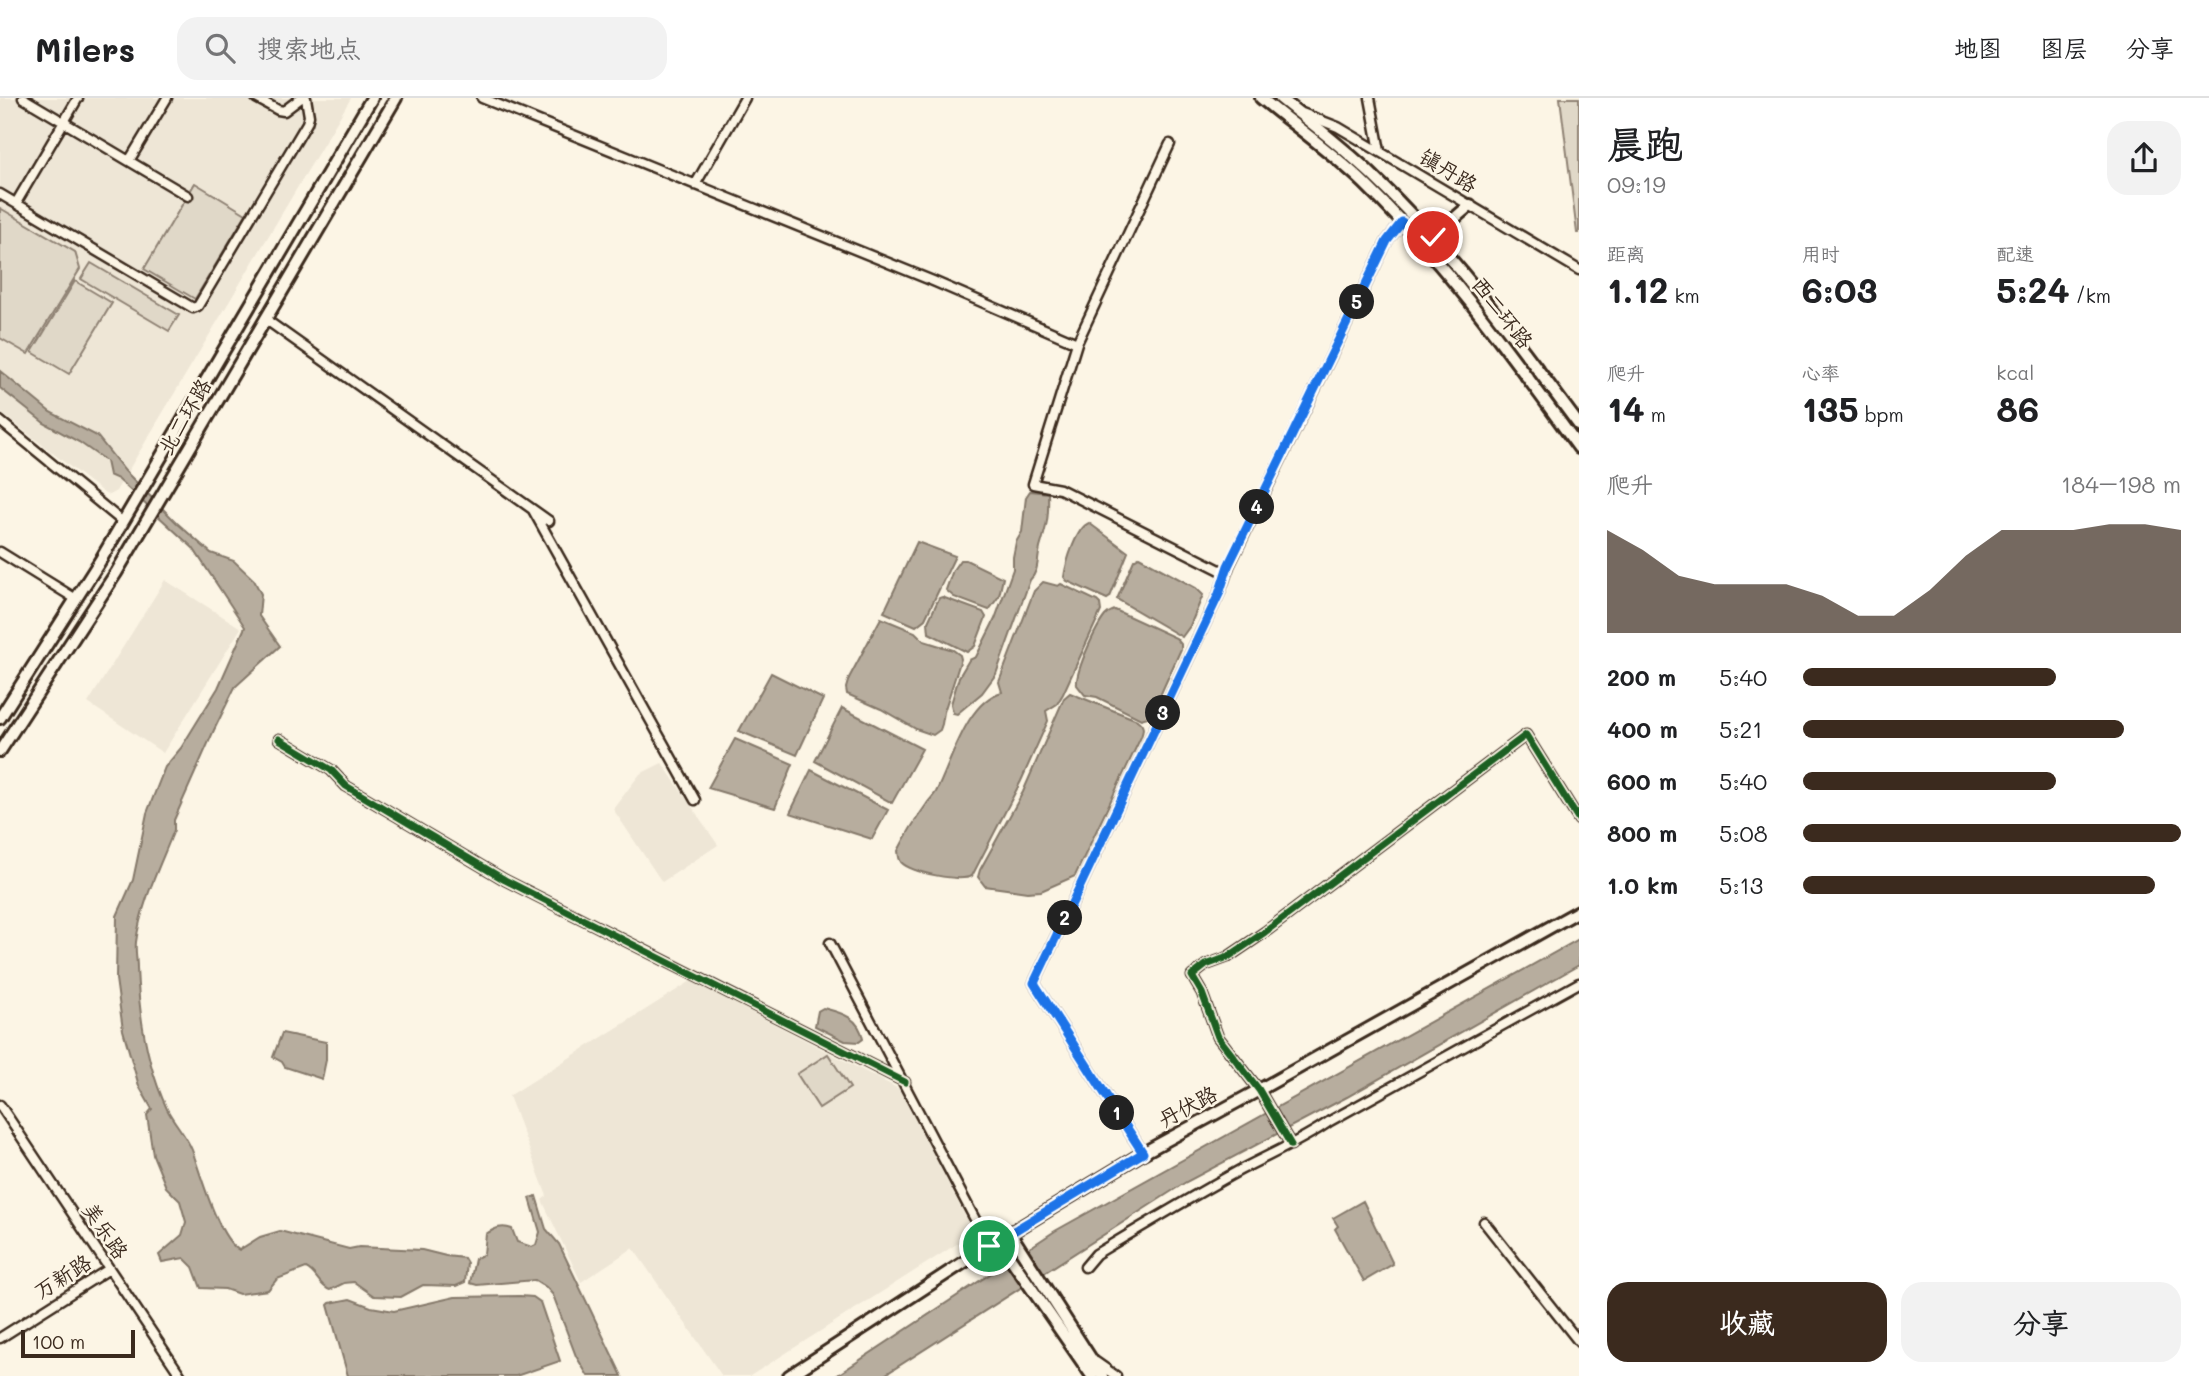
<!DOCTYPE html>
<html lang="zh">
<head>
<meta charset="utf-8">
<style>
  :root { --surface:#fff; --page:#f2f2f2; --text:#202124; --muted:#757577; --line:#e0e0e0; --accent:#3b2a1e }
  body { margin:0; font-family:Mali,"LXGW WenKai TC",sans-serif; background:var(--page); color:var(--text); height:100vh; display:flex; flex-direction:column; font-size:26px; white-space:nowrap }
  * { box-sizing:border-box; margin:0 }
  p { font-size:23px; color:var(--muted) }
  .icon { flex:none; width:38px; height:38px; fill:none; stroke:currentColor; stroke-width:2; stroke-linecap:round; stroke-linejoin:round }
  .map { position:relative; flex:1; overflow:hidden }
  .details { display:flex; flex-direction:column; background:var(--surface); width:630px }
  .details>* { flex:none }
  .scale { position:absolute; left:21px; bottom:18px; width:114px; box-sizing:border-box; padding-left:7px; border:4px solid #3b2a1e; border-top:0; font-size:19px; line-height:24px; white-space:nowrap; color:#3b2a1e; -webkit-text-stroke:5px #fcf5e5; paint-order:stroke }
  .pin { position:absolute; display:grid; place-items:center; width:60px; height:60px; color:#fff; margin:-30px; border:4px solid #fff; border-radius:50%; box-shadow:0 2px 7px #0007 }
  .km { position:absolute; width:35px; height:35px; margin:-18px; border-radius:50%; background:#222; color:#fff; font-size:19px; line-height:35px; text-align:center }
  .round { display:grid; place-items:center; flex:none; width:74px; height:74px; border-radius:21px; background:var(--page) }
  .summary { display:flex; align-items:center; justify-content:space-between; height:119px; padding:0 28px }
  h1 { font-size:38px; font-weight:700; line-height:52px }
  .metrics { display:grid; grid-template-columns:repeat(3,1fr); gap:10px; height:119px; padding:7px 28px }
  .metrics div { display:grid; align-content:center }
  .metrics b { font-size:35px; font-weight:700 }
  .metrics small { font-size:19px; font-weight:400 }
  .metrics p { font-size:19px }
  .chart { height:196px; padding:14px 28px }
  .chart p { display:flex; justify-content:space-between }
  .chart svg { width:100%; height:126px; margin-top:7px; fill:var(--accent); opacity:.7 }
  .cta { display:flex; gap:14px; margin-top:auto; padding:14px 28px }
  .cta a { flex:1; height:80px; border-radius:21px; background:var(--accent); color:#fff; font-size:28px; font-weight:700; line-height:80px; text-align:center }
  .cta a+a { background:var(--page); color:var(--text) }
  ul { padding:0 28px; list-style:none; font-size:23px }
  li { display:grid; grid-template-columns:112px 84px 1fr; align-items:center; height:52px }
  li i { height:18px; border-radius:9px; background:var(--accent) }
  header { display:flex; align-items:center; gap:42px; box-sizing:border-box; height:98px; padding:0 35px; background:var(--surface); border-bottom:2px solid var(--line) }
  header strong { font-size:33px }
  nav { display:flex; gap:38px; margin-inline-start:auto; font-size:24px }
  .search { width:490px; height:63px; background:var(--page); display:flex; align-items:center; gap:18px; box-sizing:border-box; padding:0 24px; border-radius:21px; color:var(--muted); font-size:26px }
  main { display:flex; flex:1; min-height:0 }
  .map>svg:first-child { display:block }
  .built { fill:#eee6d6 }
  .green { fill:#e0d8c8; stroke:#8e8173; stroke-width:2 }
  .water { fill:#b7ad9e; stroke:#85796b; stroke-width:2 }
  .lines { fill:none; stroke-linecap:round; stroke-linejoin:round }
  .minor-casing { stroke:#3b2a1e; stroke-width:13 }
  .major-casing { stroke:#3b2a1e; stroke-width:16 }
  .minor { stroke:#fcf5e5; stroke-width:8 }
  .major { stroke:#fcf5e5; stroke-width:10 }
  .cycleway-casing { stroke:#fcf5e5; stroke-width:11 }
  .cycleway { stroke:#1b5e20; stroke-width:7 }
  .route-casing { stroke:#fff; stroke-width:14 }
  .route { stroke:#1a73e8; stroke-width:9 }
  .labels { text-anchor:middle; stroke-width:5; stroke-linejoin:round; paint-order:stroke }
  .street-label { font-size:21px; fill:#3b2a1e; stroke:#fcf5e5 }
</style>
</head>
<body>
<header>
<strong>Milers</strong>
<div class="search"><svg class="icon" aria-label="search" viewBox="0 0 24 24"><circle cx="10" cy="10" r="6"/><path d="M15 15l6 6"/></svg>搜索地点</div>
<nav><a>地图</a><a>图层</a><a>分享</a></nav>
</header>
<main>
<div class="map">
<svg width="1579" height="1278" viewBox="0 0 1579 1278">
  <rect width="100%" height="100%" fill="#fcf5e5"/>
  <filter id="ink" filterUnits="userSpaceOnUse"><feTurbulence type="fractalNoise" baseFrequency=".0143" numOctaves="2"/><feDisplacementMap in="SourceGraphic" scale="14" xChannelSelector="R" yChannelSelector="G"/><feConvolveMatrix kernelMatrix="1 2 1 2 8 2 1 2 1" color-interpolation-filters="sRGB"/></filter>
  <g filter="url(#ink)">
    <path class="built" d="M0,0H351L116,393L109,397L105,396L0,314Z
      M165,482L241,530L163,655L88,605Z
      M662,665L718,747L662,784L613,711L640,676Z
      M691,883L899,991L974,1135L750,1278H722L633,1150L581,1184L542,1102L547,1098L509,998Z"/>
    <path class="green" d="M1560,0H1579V135H1577Z
      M195,85L246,116L195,201L144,171Z
      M0,110L75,154L80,171L28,256L0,240Z
      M91,165L179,217L169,233L81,181Z
      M75,183L112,205L69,276L32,254Z
      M828,956L850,990L819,1010L797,976Z"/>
    <path class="water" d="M0,273L50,314L97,338L125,373L177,425L211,455L234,463L254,482L261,496L259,518L280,548L235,589L214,632L174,722V732C160,768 141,805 136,844C135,852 137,862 137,870C139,918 147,968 167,1011C174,1025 186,1037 192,1052C201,1077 218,1140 239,1152L260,1139L280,1133L349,1151L359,1149L422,1152L446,1158L464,1160L467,1165L465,1184L456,1188L423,1187L401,1199L374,1198L354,1184L344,1185L330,1192C319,1188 317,1175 306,1170L277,1181L268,1192L239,1196L225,1191L201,1190L193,1169L184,1160L162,1164L159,1157L182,1137L186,1124L180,1103L166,1089L153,1057L147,1017L152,1011L139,988L123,932L116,881L117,818L133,782L147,715L165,669L181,650L218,590L245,529L193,450L118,381L109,377L106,363L79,344L44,325L0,290Z
      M1030,393L1048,395C1049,419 1047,427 1040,450C1037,462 1039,473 1030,482L996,576L982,595L957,616L953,615L951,606L959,579L969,562L976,559L995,521L1013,471V459L1016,444L1022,434L1026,399Z
      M1089,425L1128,454L1110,499L1107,501L1067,483L1064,479C1066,465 1076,430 1089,425Z
      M917,444L955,458L925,521L916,528L884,514Z
      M1139,459L1196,490L1203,497L1190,528L1182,539L1117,501L1134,462Z
      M960,462H966L1003,480L999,498L989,512L954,499L946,492L953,472Z
      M1043,484L1058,488L1061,486L1097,503L1100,506L1101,513L1063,596L1057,606L1046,613L1048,623L1021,683L972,778C960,784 911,775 901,764C898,760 899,758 898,753C906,737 916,721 926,707C929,702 933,699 936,694C952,663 966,604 1002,594L999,584L1034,493Z
      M942,499L983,514L986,519L975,548L967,554L929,535L928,524L939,500Z
      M1115,512L1176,540L1181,546V551L1154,611L1148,619L1141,621L1097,599L1085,597L1077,587C1075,574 1096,529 1105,518C1109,513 1110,514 1115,512Z
      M881,520L915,534L924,543L953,552L960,557L961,561L944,614L942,626L940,632L933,637L916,631L881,611L847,596L846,590L849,580Z
      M771,575L823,601L797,657L739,633Z
      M1070,595L1137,622C1144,627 1144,631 1141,639L1075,778L1041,793L1027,794L985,788L978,779L980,772L1023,694L1064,600Z
      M842,610L922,651L892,705L815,663Z
      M735,641L793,666L775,710L708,690Z
      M811,672L888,712L872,741L790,715Z
      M1579,841V867L1347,999L1186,1084L883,1278H836L1055,1133Z
      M823,910C842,915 859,919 863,941L859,944L845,943L815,928L818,913Z
      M282,935L326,944V962L322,981L285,969L282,964L273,959Z
      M536,1098L546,1131L559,1146L622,1278H588L576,1258L553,1197L546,1189L535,1182L477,1187L470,1185L475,1161L484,1156L486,1136C495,1130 502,1127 512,1131L517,1144L532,1149L536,1147L540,1134L530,1100Z
      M1363,1103L1393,1166L1364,1183L1335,1131L1338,1128L1333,1120Z
      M520,1198L533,1199L540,1204L560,1263L516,1278H348L328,1207L330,1205L350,1201L371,1209L394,1213L455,1199Z"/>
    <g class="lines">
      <defs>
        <path id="minor" d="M23,0L129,63
          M167,0L129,63L188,98
          M256,0L278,12L284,13L301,0
          M482,0L933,183L1077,245
          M1370,0L1380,53
          M1302,15L1338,29L1579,172
          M1170,46L1077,245L1033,386L1060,391L1226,475
          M695,87L745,0
          M0,96L193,210L198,208L307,25L309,18L306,0
          M16,105L78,0
          M265,221L549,423
          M0,323L123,424
          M533,412L695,702
          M0,454L76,501
          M279,641L331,672L346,688L505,782L905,984
          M830,845L989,1148
          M0,1007L181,1278
          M1291,1047L1259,992L1218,939L1202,895L1192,878L1206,867L1228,859L1265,834L1526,637L1579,722
          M1143,1055L1034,885L1219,496L1229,468L1387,143L1402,124
          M1484,1124L1579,1244
          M1085,1169L1096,1156C1144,1127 1191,1099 1240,1072C1270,1056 1302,1043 1330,1023L1579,885
          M0,1240L109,1171
          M1096,1264L1116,1278"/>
        <path id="major" d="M1261,0C1295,28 1332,54 1364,85C1446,165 1512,258 1579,350
          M1280,0C1311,25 1343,49 1371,76C1450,151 1514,239 1579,327
          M1428,143L1470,107
          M0,620L100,463L372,0
          M0,653L116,475L396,0
          M1010,1135L1102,1278
          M998,1142L1092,1278
          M789,1278L989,1148L1143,1055L1259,992L1579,813"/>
      </defs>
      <use href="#minor" class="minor-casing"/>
      <use href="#major" class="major-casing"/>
      <use href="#minor" class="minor"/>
      <use href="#major" class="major"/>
      <defs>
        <path id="cycleway" d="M279,641L331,672L346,688L505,782L905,984
          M1291,1047L1259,992L1218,939L1202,895L1192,878L1206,867L1228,859L1265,834L1526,637L1579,722
          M1143,1055L1034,885L1219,496L1229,468L1387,143L1402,124"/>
      </defs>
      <use href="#cycleway" class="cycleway-casing"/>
      <use href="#cycleway" class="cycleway"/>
    </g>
  </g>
  <g class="lines" filter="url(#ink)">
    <defs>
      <path id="route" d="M989,1148L1143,1055L1034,885L1219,496L1228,468L1387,143L1402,124L1423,147L1433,139"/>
    </defs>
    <use href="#route" class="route-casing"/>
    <use href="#route" class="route"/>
  </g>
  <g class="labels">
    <g class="street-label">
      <text transform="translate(1448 73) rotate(31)" y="7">镇丹路</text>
      <text transform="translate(1502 215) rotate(52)" y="7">西二环路</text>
      <text transform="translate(185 319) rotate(-60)" y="7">北二环路</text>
      <text transform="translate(1188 1009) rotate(-28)" y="7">丹伏路</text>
      <text transform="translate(105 1133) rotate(56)" y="7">美乐路</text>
      <text transform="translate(63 1179) rotate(-32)" y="7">万新路</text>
    </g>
  </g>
</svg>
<div class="scale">100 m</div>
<div class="pin" style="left:989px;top:1148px;background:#1e9e55"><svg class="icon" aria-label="arrive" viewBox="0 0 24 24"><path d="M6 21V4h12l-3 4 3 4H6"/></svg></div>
<div class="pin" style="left:1433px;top:139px;background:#d93025"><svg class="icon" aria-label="check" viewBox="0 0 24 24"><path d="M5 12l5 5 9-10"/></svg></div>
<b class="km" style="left:1117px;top:1015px">1</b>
<b class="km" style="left:1065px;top:820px">2</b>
<b class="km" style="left:1163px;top:615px">3</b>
<b class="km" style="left:1257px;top:409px">4</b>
<b class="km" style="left:1357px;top:204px">5</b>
</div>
<section class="details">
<div class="summary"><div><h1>晨跑</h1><p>09:19</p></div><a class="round"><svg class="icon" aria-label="share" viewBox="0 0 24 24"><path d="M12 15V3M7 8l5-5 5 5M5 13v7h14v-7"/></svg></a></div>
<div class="metrics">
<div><p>距离</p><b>1.12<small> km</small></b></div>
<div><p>用时</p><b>6:03</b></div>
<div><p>配速</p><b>5:24<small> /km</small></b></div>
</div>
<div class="metrics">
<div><p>爬升</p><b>14<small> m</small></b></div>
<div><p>心率</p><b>135<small> bpm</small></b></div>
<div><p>kcal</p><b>86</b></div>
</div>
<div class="chart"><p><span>爬升</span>184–198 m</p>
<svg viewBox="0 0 160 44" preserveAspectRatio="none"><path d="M0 44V8L10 15L20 24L30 27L40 27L50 27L60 31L70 38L80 38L90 29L100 17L110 8L120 8L130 8L140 6L150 6L160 8V44z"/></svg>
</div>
<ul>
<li><b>200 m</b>5:40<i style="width:67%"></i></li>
<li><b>400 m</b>5:21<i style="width:85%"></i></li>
<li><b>600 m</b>5:40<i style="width:67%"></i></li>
<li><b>800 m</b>5:08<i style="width:100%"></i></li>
<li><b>1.0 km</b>5:13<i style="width:93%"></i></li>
</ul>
<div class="cta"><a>收藏</a><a>分享</a></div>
</section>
</main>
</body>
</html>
